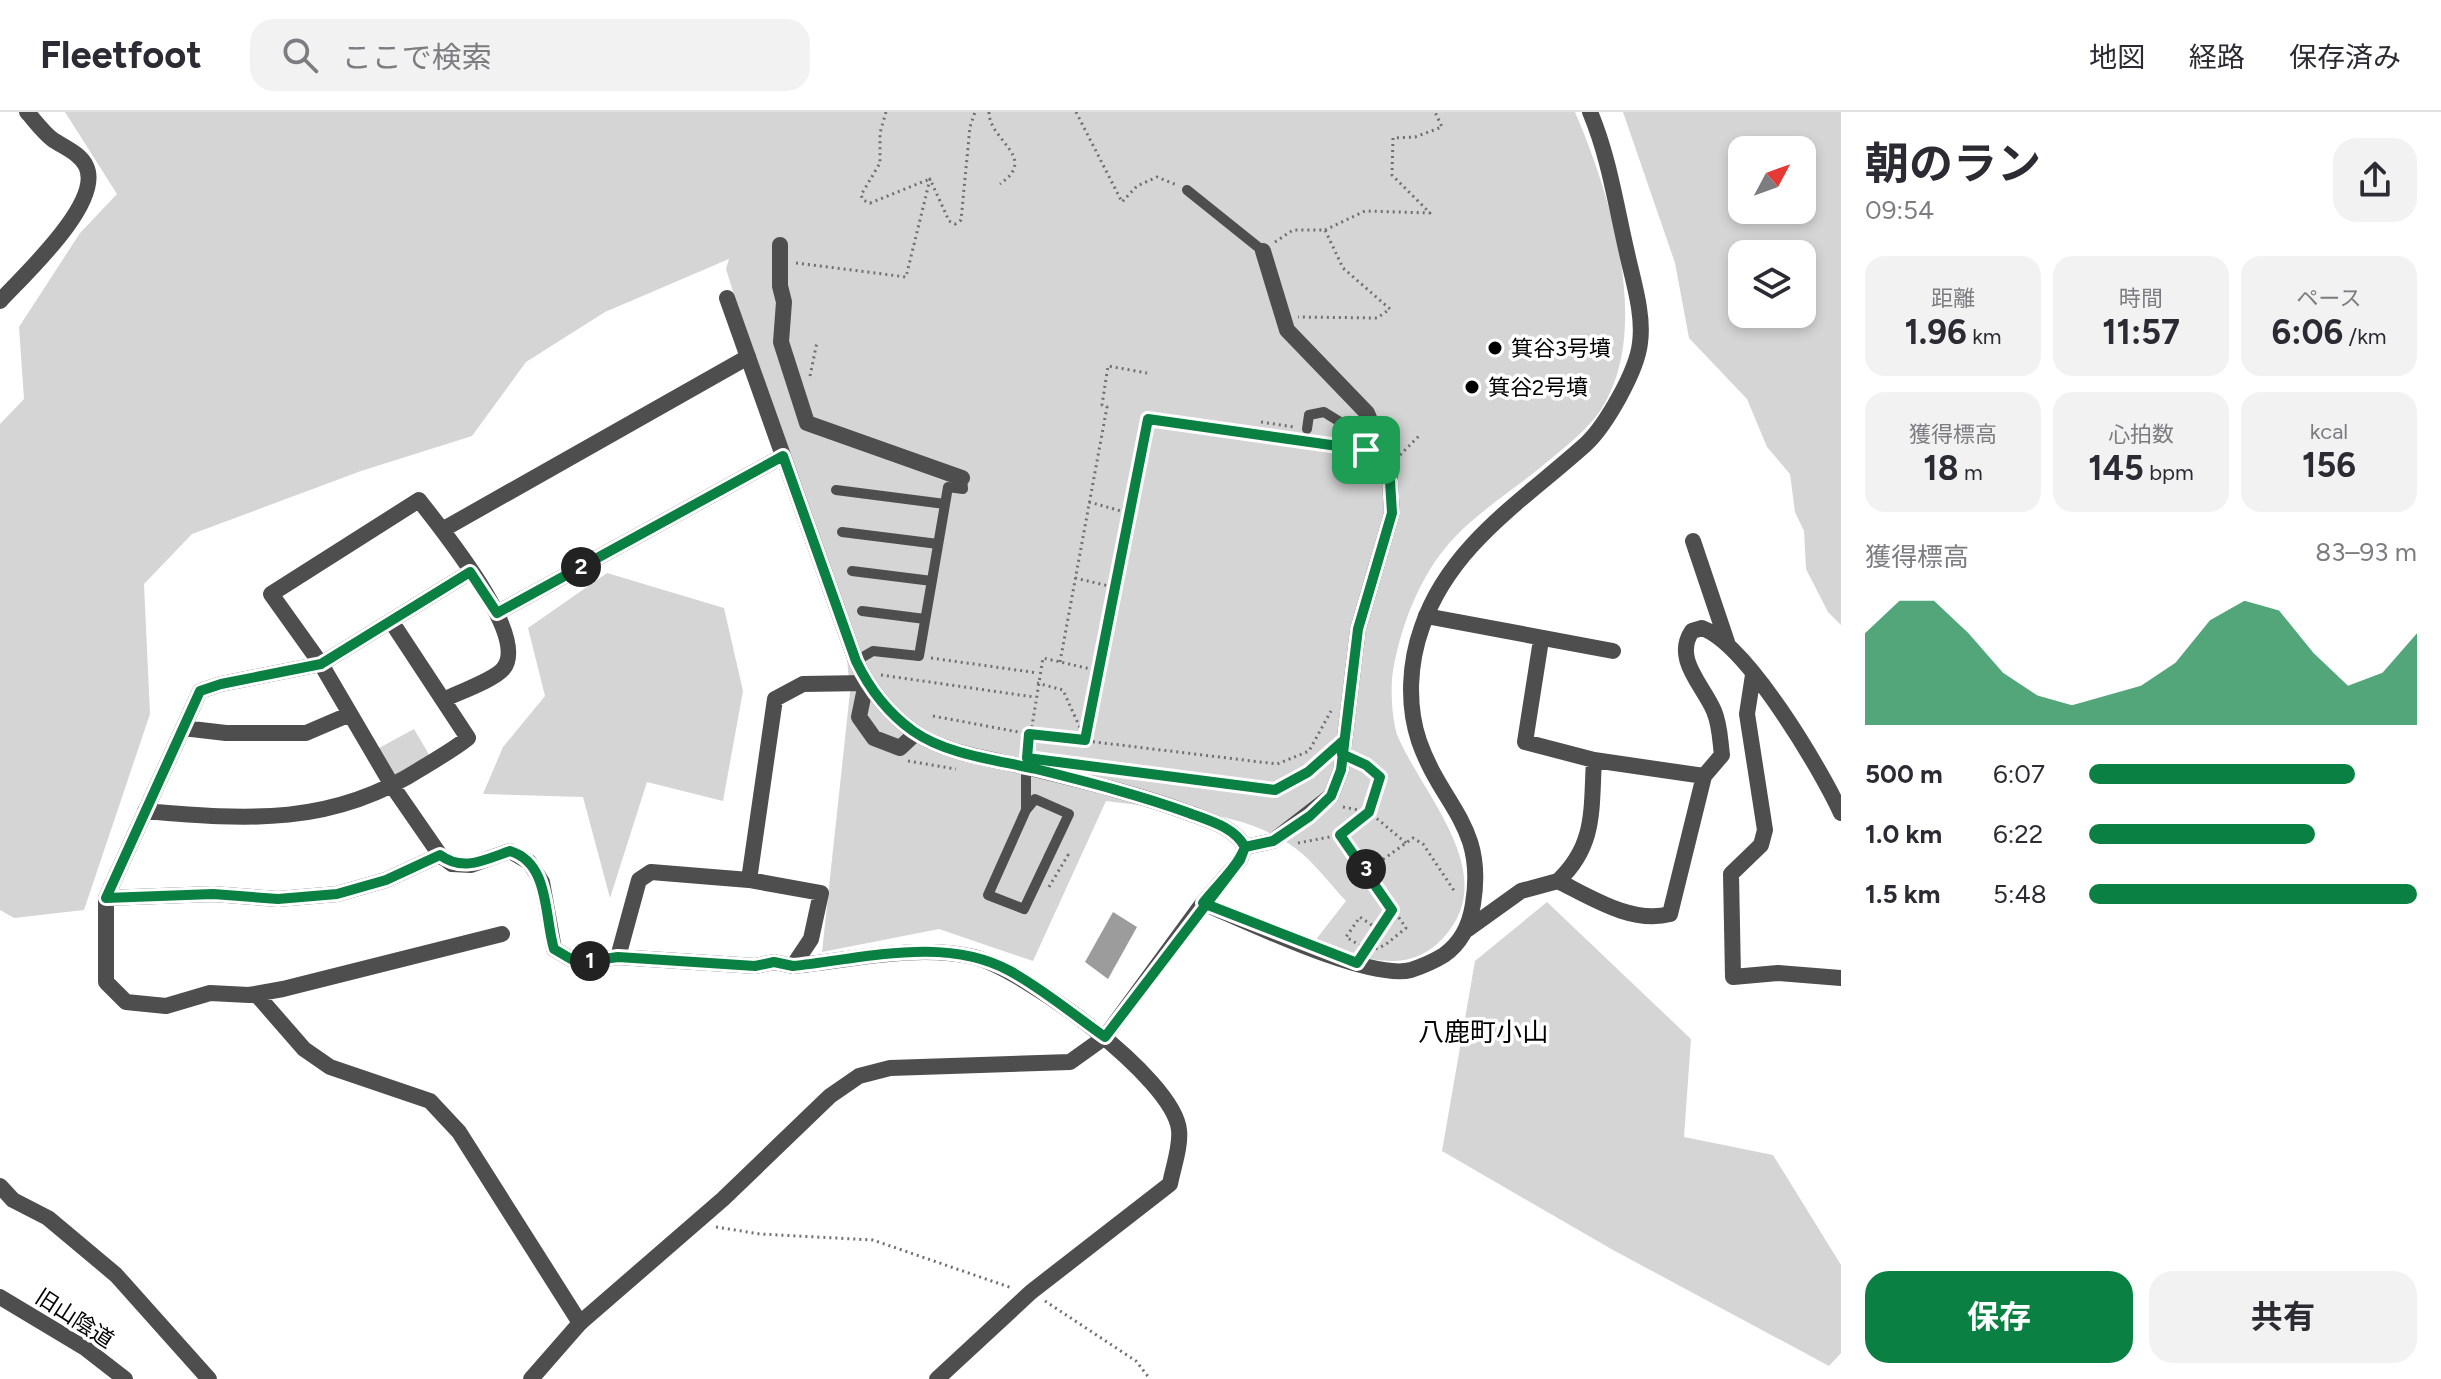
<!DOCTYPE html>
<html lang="ja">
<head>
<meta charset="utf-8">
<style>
  :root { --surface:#fff; --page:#f2f2f3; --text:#2b2b33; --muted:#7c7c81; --line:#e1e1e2; --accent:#0b8043 }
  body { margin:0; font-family:Figtree,"Noto Sans JP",sans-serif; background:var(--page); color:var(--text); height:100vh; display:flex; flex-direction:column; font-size:30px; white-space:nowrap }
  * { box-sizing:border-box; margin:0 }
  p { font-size:26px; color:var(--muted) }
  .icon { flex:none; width:44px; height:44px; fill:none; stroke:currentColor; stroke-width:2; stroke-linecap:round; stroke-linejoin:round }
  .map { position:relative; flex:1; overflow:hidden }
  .sheet { display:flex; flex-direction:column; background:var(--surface); width:600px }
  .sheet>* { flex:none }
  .needle { width:52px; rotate:49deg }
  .tools { position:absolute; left:1728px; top:24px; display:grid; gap:16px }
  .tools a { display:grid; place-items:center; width:88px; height:88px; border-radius:16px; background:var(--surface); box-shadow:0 4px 12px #0003; font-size:40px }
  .pin { position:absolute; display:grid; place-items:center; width:68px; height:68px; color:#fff; margin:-34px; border-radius:16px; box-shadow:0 4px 12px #0006 }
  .km { position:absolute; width:40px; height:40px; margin:-20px; border-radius:50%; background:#222; color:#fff; font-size:22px; line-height:40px; text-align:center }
  .round { display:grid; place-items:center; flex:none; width:84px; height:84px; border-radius:24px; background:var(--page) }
  .headline { display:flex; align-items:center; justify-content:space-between; height:136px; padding:0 24px }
  h1 { font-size:44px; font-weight:700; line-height:60px }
  .stats { display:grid; grid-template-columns:repeat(3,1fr); gap:12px; height:136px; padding:8px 24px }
  .stats div { display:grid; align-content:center; border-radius:20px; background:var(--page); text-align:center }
  .stats b { font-size:34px; font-weight:700 }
  .stats small { font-size:22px; font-weight:400 }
  .stats p { font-size:22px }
  .chart { height:224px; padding:16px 24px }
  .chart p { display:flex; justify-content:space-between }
  .chart svg { width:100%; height:144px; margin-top:8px; fill:var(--accent); opacity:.7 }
  .primary-button { display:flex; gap:16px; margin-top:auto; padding:16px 24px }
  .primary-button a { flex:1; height:92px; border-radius:24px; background:var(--accent); color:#fff; font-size:32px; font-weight:700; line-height:92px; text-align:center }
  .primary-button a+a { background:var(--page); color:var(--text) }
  ul { padding:0 24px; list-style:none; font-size:26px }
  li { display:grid; grid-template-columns:128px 96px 1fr; align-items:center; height:60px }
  li i { height:20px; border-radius:10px; background:var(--accent) }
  header { display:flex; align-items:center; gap:48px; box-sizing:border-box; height:112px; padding:0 40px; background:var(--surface); border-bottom:2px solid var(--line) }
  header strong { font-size:38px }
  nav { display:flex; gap:44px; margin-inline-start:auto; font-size:28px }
  .search { width:560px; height:72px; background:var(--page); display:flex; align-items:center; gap:20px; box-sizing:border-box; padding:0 28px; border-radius:24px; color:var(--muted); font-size:30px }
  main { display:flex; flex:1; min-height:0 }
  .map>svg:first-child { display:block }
  .green { fill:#d5d5d5; fill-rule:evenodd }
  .water { fill:#9c9c9c }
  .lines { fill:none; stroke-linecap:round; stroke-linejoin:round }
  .path { stroke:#707070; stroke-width:3; stroke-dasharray:2 4; stroke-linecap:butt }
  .service { stroke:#4e4e4e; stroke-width:10 }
  .minor { stroke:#4e4e4e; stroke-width:16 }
  .tertiary { stroke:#4e4e4e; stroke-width:16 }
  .route-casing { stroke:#fff; stroke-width:16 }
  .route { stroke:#0b8043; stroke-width:10 }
  .poi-dot { fill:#000; stroke:#fff; stroke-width:3 }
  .labels { text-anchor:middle; stroke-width:7; stroke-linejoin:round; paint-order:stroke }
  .poi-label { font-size:22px; fill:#000; stroke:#fff; text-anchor:start }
  .street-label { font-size:22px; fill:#000; stroke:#fff }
  .quarter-label { font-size:26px; fill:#000; stroke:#fff }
</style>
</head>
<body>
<header>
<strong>Fleetfoot</strong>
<div class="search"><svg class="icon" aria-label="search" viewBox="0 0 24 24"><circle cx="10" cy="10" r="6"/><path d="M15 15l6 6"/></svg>ここで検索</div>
<nav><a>地図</a><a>経路</a><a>保存済み</a></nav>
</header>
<main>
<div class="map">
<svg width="1841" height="1267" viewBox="0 0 1841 1267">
  <rect width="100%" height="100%" fill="#fff"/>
  <path class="green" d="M65,0H1575C1610,82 1655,221 1598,302C1583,322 1560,339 1541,355C1513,378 1481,398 1456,424C1422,458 1401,512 1393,559C1390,575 1392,610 1398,625C1424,685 1502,763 1443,826C1407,866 1357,845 1314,830L1346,789C1330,772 1314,750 1295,736C1243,697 1167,698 1106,689L1033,849L939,817L822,840L850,580L847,546L726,157L729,147L605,200L526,250L472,324L361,359L192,422L144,472L150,602L84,798L14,806L0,798V312L24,287L19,215L80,121L117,82Z
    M1623,0H1841V513L1828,500L1806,457L1804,419L1795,400L1790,362L1767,335L1747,287L1689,226L1675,151ZM1742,38H1802V98H1742ZM1742,142H1802V202H1742Z
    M607,461L724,496L743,579L723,689L647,670L610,786L583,685L483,682L503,635L545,584L528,516Z
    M414,617L431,646L395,665L379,636Z
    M1547,790L1691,927L1684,1025L1773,1043L1841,1153V1241L1829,1254L1613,1138L1442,1039L1475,849Z"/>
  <path class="water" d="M1113,800L1137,815L1108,867L1085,850Z"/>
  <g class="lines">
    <path class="path" d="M886,0L880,21V51L861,83L863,88L870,91L930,67
      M989,0C989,29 1039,45 1000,72
      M1076,0L1122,90L1137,74L1157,65L1177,73
      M1325,118L1365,99L1430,101L1392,63L1393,26L1415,25L1442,15L1435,0
      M1275,130L1293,118H1325L1343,156L1390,197L1377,206L1298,205
      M796,151L906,165L930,67L949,109L955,112L961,108L970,15L975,0
      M810,264L817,230
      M1261,310L1294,315
      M1310,330L1350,335
      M1400,343L1421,322
      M1089,390L1128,401
      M1075,466L1113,475
      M931,546L1038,561
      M1060,550L1107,295L1102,293L1108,254L1147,261
      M881,563L1034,585
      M1037,571L1063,578L1085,627
      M933,604L1029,622L1277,652L1309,639L1331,599
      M1085,628L1148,307L1299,328
      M1028,639L1043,546L1095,558
      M908,649L956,657
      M1089,653L1275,678L1327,646
      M1343,695L1369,700L1380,665L1357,649
      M1340,724L1367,759
      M1298,731L1340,723L1369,700L1406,731
      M1049,775L1068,743L1064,741
      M1366,837L1346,825L1360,805L1379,818
      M1366,838L1392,798
      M1370,839L1385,833L1406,816L1367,759L1413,726L1423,732L1455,780
      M716,1115L760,1122L873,1128L1012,1176
      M1045,1189L1136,1249L1150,1267"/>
    <path class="service" d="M1187,78L1263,139
      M1307,317L1309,303L1324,300L1353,318L1389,367
      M836,378L945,392
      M842,420L938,432
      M852,459L932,469
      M862,499L925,507
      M856,549L873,539L919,544L948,375L963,377L962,366
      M1026,655V698L988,783L1024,797L1069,702L1035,687L1026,698"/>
    <path class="minor" d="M780,133V174L784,190L781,230L807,311L962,366
      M0,189C23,164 104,90 86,54C80,41 63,35 52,27C43,20 35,9 27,0
      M442,418L748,245
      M1693,429L1727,530
      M470,460L321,552L221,572L200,579L106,786V870L126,890L166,894L210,881L249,883L283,877L502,822
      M497,501L783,344
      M1426,504L1613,539
      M391,509L443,588
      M1541,528L1525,630L1594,648
      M1753,563L1747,602L1765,718L1761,733L1731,762L1733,865L1778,861L1841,866
      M183,616L226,621H306L348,603
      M145,699C248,708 332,714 422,656C438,646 453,638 468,626L443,588C457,581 494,568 503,557C531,525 441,417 419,388L271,482L321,552L393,675L440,743L452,752L471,753L510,739L529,750L542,770L554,837L571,847L590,849L618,845L755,854L774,850L793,854L811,827L821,781L749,768L651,760L639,768L618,845
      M749,768L775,587L803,572L866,571L859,605L874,626L900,636L916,621
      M1558,769C1596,733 1591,698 1594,648L1704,664
      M106,786L213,782L278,787L337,782L386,768L440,743
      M1468,817L1521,779L1558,769C1592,786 1632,812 1670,802L1704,664L1722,643C1720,628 1720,613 1714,599C1703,573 1673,547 1692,519L1702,516C1747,532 1820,656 1841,701
      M256,882L304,937L330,955L430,989L459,1020L580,1211
      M0,1074L13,1088L48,1106L116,1163L209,1267
      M0,1185L85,1236L125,1267"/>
    <path class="tertiary" d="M1245,735L1273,729L1331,684L1341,658L1358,517L1392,401L1389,354L1367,301L1287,218L1263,139
      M1203,791C1246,809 1369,869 1411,858C1420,855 1436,848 1444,843C1461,831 1470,812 1473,792C1486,713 1442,695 1419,629C1407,593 1409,551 1422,515C1450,433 1524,388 1586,332C1606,313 1637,259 1640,231C1644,202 1633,169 1627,141C1616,94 1609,45 1590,0
      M793,854C852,848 916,832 974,845C1023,857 1174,966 1179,1018C1181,1034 1173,1056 1170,1072L1031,1180L937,1267
      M531,1267L580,1211L723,1087L830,984L859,964L890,956L1070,950L1105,925L1203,791L1240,748L1245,735C1234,715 1210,709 1189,701C1137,682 1084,669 1030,656C993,647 945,642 913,619C888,601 869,576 856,549L727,186"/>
  </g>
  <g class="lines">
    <defs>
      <path id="route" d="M1366,338L1390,369L1392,401L1358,517L1341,658L1331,684L1310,704L1273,729L1245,735L1240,748L1105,925C1074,903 1043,877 1010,859C945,823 862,847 793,854L774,850L755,854L618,845L590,849L571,847L554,837C544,804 550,751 510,739C484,748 463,760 440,743L386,768L337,782L278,787L213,782L106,786L200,579L221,572L321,552L470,460L497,501L783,344L856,549C869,576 888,601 913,619C947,643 997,648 1036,657C1088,670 1139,683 1189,701C1210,709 1234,715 1245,735C1237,756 1217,773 1203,791L1357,851L1392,798L1340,723L1369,700L1380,665L1366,653L1342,642L1343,629L1308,660L1275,678L1027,646L1029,622L1085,628L1148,307L1366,338"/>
    </defs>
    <use href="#route" class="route-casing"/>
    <use href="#route" class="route"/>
  </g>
  <g class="poi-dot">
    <circle cx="1495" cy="236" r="8"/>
    <circle cx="1472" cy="275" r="8"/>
  </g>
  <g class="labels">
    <g class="poi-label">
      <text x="1511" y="244">箕谷3号墳</text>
      <text x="1488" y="283">箕谷2号墳</text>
    </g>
    <g class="street-label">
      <text transform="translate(75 1206) rotate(33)" y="8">旧山陰道</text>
    </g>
    <g class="quarter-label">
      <text x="1483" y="929">八鹿町小山</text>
    </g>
  </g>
</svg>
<div class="tools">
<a><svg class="needle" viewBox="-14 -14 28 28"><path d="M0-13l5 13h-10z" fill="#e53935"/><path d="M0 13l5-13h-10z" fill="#7c7c81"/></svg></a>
<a><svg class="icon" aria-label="layers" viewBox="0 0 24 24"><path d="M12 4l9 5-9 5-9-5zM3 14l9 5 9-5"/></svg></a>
</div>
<div class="pin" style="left:1366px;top:338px;background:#1e9e55"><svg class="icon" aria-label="arrive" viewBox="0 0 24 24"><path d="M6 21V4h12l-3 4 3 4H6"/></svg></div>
<b class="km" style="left:590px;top:849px">1</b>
<b class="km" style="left:581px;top:455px">2</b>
<b class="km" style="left:1366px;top:757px">3</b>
</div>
<section class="sheet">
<div class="headline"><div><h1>朝のラン</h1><p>09:54</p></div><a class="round"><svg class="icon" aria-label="share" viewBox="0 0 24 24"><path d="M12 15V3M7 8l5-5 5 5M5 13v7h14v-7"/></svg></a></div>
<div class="stats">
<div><p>距離</p><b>1.96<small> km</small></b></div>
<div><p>時間</p><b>11:57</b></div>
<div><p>ペース</p><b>6:06<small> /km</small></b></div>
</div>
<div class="stats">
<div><p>獲得標高</p><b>18<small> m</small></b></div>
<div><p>心拍数</p><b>145<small> bpm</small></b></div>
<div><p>kcal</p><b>156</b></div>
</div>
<div class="chart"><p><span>獲得標高</span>83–93 m</p>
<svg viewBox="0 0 160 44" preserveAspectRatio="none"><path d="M0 44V16L10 6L20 6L30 16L40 28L50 35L60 38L70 35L80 32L90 25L100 12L110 6L120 9L130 22L140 32L150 28L160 16V44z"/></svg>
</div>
<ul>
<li><b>500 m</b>6:07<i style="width:81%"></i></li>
<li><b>1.0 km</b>6:22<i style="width:69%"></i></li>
<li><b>1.5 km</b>5:48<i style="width:100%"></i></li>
</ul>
<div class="primary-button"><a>保存</a><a>共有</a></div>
</section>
</main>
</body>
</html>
